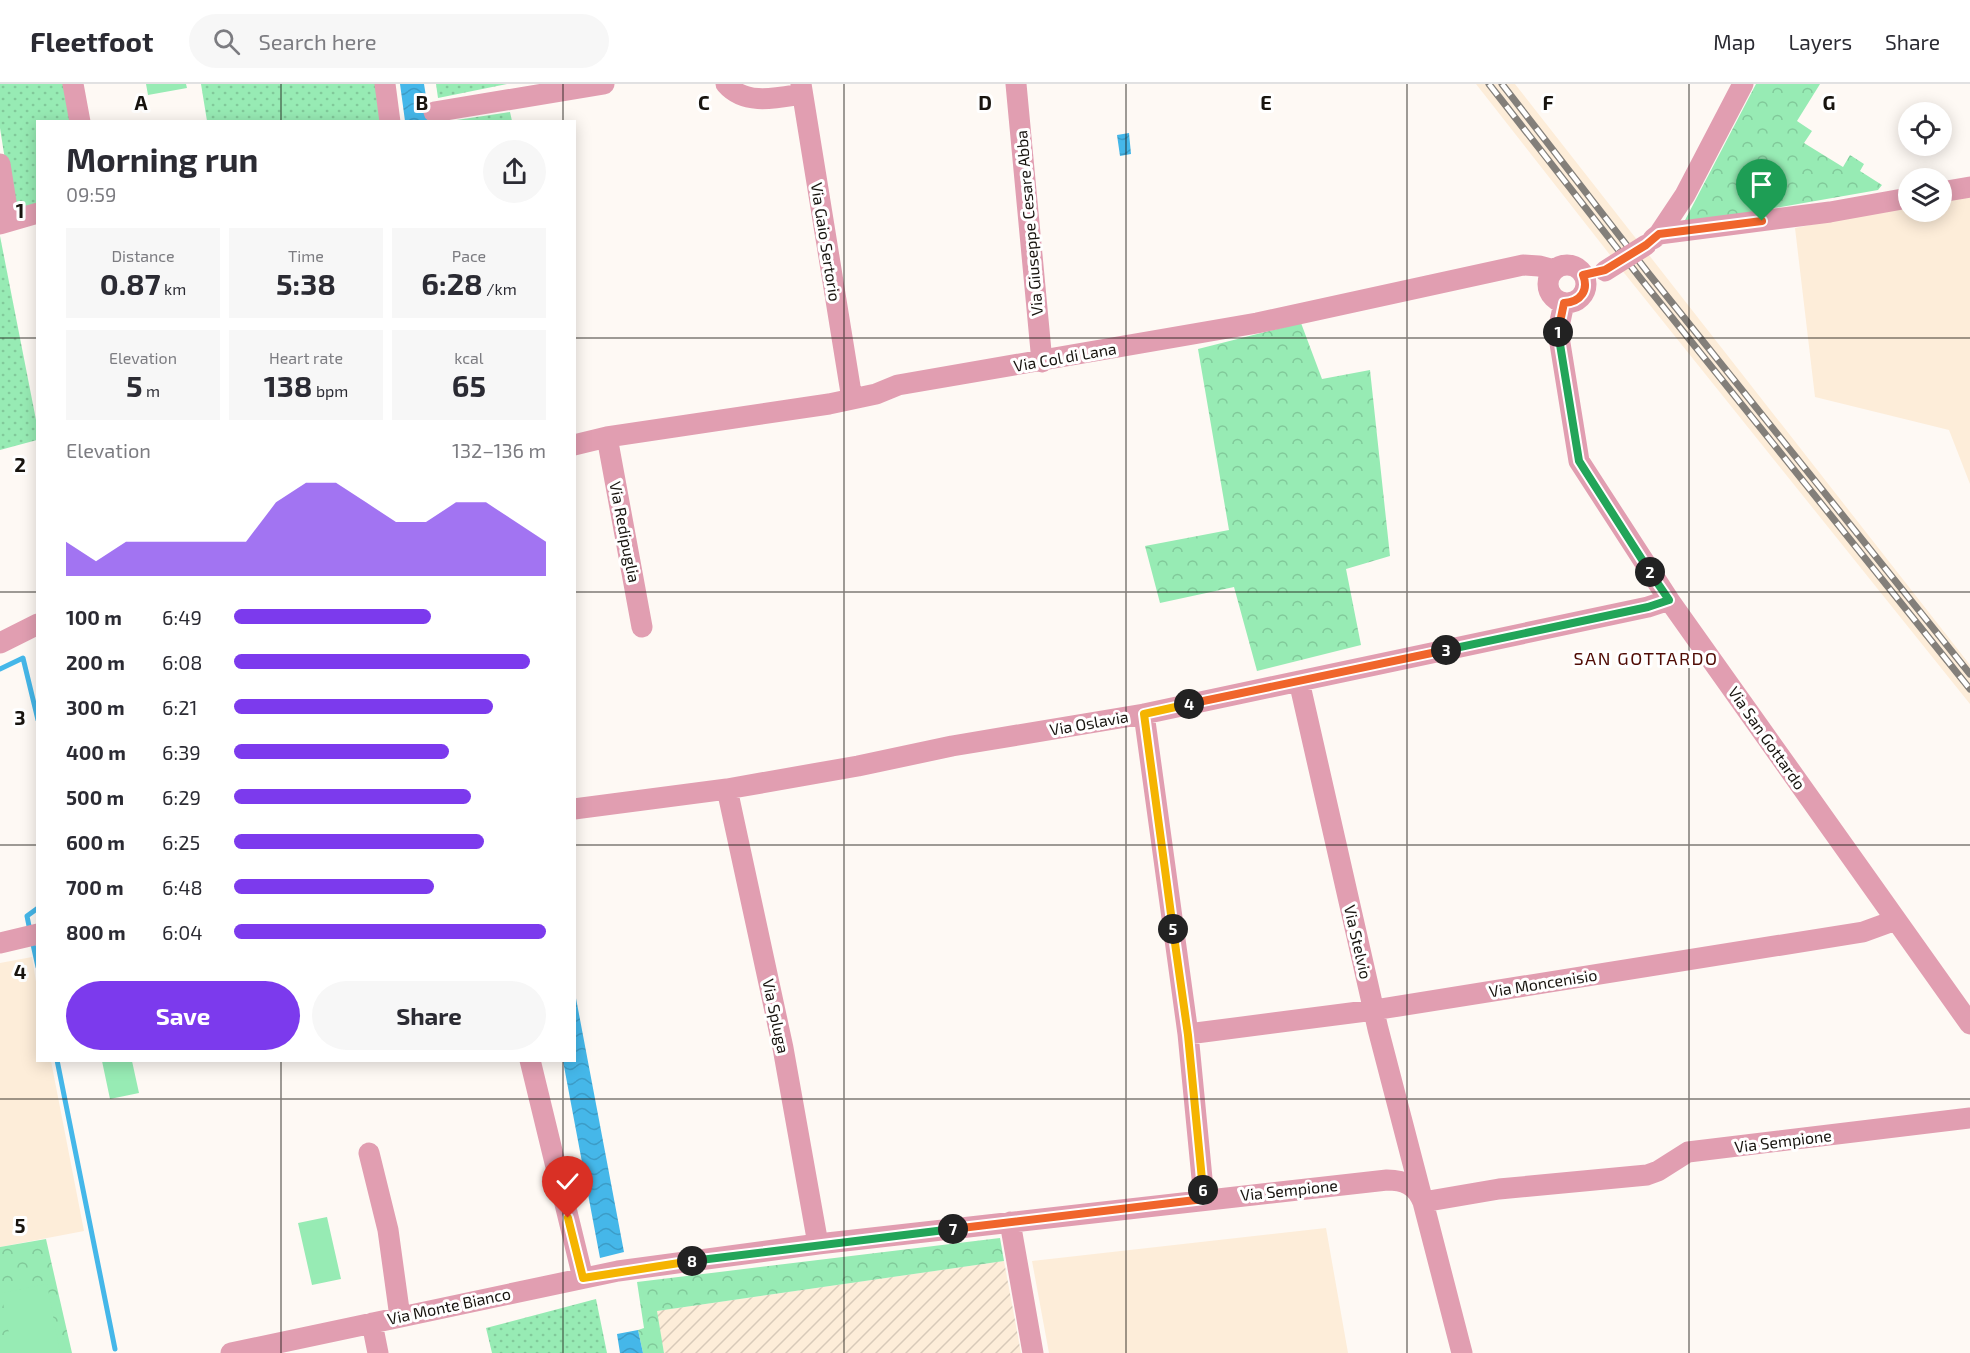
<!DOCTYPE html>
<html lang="en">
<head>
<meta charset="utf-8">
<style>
  :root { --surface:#fff; --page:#f7f7f7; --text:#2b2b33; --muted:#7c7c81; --line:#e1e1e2; --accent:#7c3aed }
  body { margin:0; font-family:"Exo 2",sans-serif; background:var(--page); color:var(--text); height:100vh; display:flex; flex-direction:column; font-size:22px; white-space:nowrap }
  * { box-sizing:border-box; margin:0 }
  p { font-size:20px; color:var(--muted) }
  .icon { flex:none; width:33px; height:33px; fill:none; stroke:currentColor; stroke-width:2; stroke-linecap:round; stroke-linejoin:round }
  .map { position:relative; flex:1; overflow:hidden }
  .details { position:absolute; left:36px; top:36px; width:540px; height:942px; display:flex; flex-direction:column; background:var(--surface); border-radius:0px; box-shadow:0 3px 15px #0003 }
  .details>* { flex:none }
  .controls { position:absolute; left:1898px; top:18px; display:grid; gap:12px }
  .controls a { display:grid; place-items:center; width:54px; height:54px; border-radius:50%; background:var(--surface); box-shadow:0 3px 15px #0003; font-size:30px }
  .pin { position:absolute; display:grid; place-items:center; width:51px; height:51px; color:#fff; margin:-62px -26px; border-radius:50% 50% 50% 0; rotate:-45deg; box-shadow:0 0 6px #0007 }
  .pin .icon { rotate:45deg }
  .km { position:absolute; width:30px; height:30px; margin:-15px; border-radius:50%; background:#222; color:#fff; font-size:16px; line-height:30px; text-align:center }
  .round { display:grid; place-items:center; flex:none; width:63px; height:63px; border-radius:32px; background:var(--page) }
  .summary { display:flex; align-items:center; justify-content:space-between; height:102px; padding:0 30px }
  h1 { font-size:33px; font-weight:700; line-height:45px }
  .stats { display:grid; grid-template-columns:repeat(3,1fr); gap:9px; height:102px; padding:6px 30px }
  .stats div { display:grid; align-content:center; border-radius:0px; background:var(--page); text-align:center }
  .stats b { font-size:30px; font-weight:700 }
  .stats small { font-size:16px; font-weight:400 }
  .stats p { font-size:16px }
  .chart { height:168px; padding:12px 30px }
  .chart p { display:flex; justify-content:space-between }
  .chart svg { width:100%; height:108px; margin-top:6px; fill:var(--accent); opacity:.7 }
  .cta { display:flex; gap:12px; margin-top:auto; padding:12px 30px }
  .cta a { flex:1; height:69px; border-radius:36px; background:var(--accent); color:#fff; font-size:24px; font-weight:700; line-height:69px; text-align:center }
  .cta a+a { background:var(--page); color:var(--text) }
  ul { padding:0 30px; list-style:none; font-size:20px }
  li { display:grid; grid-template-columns:96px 72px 1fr; align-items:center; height:45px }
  li i { height:15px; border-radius:8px; background:var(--accent) }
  header { display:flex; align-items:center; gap:36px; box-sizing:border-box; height:84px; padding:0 30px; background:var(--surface); border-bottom:2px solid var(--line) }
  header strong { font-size:28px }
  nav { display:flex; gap:33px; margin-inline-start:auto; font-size:21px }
  .search { width:420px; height:54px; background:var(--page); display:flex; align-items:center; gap:15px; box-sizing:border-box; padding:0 21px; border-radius:33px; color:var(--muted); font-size:22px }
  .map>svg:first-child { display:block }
  .built { fill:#fdedd9 }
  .industrial { fill:url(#industrial-furrows) }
  .grass { fill:url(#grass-dots) }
  .forest { fill:url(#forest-crowns) }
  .pitch { fill:#97ebb4 }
  .water { fill:url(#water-waves) }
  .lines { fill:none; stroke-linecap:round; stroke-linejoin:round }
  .stream { stroke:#45b7e9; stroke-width:5 }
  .minor { stroke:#e19eb1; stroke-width:21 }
  .rail-casing { stroke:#837f7a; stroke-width:7 }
  .rail { stroke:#fff; stroke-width:4.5; stroke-dasharray:14; stroke-linecap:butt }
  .minor-bridge { stroke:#e19eb1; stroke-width:21 }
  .split-1-casing { stroke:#fff; stroke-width:12 }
  .split-2-casing { stroke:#fff; stroke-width:12 }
  .split-3-casing { stroke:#fff; stroke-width:12 }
  .split-4-casing { stroke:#fff; stroke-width:12 }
  .split-5-casing { stroke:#fff; stroke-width:12 }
  .split-6-casing { stroke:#fff; stroke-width:12 }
  .split-7-casing { stroke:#fff; stroke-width:12 }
  .split-8-casing { stroke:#fff; stroke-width:12 }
  .split-9-casing { stroke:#fff; stroke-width:12 }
  .split-1 { stroke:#f0652b; stroke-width:8 }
  .split-2 { stroke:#22a559; stroke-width:8 }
  .split-3 { stroke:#22a559; stroke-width:8 }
  .split-4 { stroke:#f0652b; stroke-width:8 }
  .split-5 { stroke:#f5b400; stroke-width:8 }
  .split-6 { stroke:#f5b400; stroke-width:8 }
  .split-7 { stroke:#f0652b; stroke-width:8 }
  .split-8 { stroke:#22a559; stroke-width:8 }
  .split-9 { stroke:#f5b400; stroke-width:8 }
  .grid { fill:none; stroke:#18140f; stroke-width:1.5; stroke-opacity:0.55 }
  .labels { text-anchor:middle; stroke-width:6; stroke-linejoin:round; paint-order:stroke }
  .street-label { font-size:16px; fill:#18140f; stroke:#fff }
  .neighbourhood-label { font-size:18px; letter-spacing:1.5px; fill:#500c05; stroke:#fff }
  .grid-label { font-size:20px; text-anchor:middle; font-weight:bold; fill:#18140f; stroke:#fff; stroke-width:6; stroke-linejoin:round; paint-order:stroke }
</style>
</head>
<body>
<header>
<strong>Fleetfoot</strong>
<div class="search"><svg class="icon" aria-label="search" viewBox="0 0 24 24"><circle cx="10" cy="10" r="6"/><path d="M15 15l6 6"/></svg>Search here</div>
<nav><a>Map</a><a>Layers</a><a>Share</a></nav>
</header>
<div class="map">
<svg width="1970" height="1269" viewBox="0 0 1970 1269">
  <defs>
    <pattern id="industrial-furrows" width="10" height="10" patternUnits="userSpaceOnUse" patternTransform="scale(1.5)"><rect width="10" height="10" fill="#fdedd9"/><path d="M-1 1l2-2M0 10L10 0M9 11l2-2" fill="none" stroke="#d8cab9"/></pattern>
    <pattern id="grass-dots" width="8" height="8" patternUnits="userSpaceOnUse" patternTransform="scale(1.5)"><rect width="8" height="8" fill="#97ebb4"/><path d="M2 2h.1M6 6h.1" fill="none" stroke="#81c99a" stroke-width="1.8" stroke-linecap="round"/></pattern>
    <pattern id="forest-crowns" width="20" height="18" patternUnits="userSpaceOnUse" patternTransform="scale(1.5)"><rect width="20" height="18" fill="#97ebb4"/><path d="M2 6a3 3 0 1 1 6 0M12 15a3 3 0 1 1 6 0" fill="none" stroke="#81c99a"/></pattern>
    <pattern id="water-waves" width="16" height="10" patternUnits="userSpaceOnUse" patternTransform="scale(1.5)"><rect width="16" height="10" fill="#45b7e9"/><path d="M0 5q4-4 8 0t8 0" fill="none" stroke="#3c9cc7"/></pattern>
  </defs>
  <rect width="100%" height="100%" fill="#fef9f4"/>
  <path class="built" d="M1476,0H1515L1970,581V620L1625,190Z
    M1970,110V400L1949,346L1815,313L1795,144L1908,122V128H1941V116Z
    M32,873L37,904L38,976L51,977L84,1147L0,1163V879Z
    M1326,1144L1348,1269H1049L1032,1177Z"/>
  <path class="industrial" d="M1004,1177L1021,1269H664L656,1227Z"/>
  <path class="grass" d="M0,0H67L74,37L38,38L37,121L13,127L0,44Z
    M201,0H380L385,38L207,37Z
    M436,0H507L438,14Z
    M510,28L512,37H450Z
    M0,152L38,346L37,356L0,366Z
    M596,1215L607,1269H492L486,1244Z"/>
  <path class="forest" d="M1756,0H1820L1797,37L1812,47L1804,59L1843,83L1850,71L1864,80L1860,87L1882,101L1878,106L1683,140Z
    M1301,239L1322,295L1370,286L1390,472L1346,485L1361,561L1257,587L1234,503L1160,519L1145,462L1229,446L1198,265Z
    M1000,1154L1004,1177L657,1227L664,1269H643L638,1246L644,1244L637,1198Z
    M46,1155L72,1269H0V1163Z"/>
  <path class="pitch" d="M146,0H186L187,4L148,11Z
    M102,977H132L139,1009L110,1015Z
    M327,1133L341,1195L312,1201L298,1139Z
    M47,1200L60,1269H13L1,1209Z"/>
  <path class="water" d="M400,0H424L430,37H405Z
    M1129,49L1131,70L1120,72L1117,51Z
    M575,909L624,1168L600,1174L563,977L574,976Z
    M638,1246L643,1269H620L617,1250Z"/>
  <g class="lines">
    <path class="stream" d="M0,585L23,574L38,636
      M30,847L27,832L38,824
      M32,856L38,883
      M57,976L115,1265"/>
    <path class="minor" d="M73,0L80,38
      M385,0L390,38
      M726,0C745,22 777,14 802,10
      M801,0L852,315
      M1016,0L1042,278
      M434,28L604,0
      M0,80L9,137
      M1941,108L1970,103
      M0,140L38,129
      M1659,150L1830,128L1908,114
      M1653,155L1659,150L1685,111L1743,0
      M1548 200a19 19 0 1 1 38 0a19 19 0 1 1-38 0Z
      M1564,219L1558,247L1579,377L1669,516L1970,940
      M607,353L642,543
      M574,361L607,353L829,320L876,310L898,301L1257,239L1523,181L1539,182L1554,186
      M0,559L38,540
      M1299,597L1378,945L1423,1118L1499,1105L1647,1091L1658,1087L1688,1068L1970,1034
      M1144,630L1188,950L1204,1115
      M727,705L783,964L818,1160
      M574,725L727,705L858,682L952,662L1144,630L1648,523L1669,516
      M0,859L38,850
      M1188,950L1374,926L1863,848L1896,836
      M530,976L583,1194
      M369,1069L388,1146L400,1233
      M1010,1138L1033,1269
      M372,1239L378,1269
      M231,1269L618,1187L818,1160L1387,1096C1404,1096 1416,1101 1423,1118L1462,1269"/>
    <defs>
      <path id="rail" d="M1489,0L1641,195L1970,605
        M1502,0L1649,190L1970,590"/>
    </defs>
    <use href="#rail" class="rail-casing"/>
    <use href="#rail" class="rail"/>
    <path class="minor-bridge" d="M1605,187L1646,161"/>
  </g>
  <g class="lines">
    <defs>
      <path id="split-1" d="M1558,248L1564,219C1581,218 1589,206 1583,191L1605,186L1646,161L1659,150L1762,137"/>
      <path id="split-2" d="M1558,248L1579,377L1650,488"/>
      <path id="split-3" d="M1446,566L1648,523L1669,516L1650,488"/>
      <path id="split-4" d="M1189,620L1446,566"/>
      <path id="split-5" d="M1173,845L1144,630L1189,620"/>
      <path id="split-6" d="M1173,845L1188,951L1203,1106"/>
      <path id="split-7" d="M953,1145L1204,1115L1203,1106"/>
      <path id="split-8" d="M692,1177L953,1145"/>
      <path id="split-9" d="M568,1134L583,1194L692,1177"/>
    </defs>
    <use href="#split-1" class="split-1-casing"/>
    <use href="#split-2" class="split-2-casing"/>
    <use href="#split-3" class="split-3-casing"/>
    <use href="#split-4" class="split-4-casing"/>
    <use href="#split-5" class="split-5-casing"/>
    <use href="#split-6" class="split-6-casing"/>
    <use href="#split-7" class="split-7-casing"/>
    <use href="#split-8" class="split-8-casing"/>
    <use href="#split-9" class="split-9-casing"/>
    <use href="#split-1" class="split-1"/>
    <use href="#split-2" class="split-2"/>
    <use href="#split-3" class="split-3"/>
    <use href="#split-4" class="split-4"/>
    <use href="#split-5" class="split-5"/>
    <use href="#split-6" class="split-6"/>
    <use href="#split-7" class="split-7"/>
    <use href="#split-8" class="split-8"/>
    <use href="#split-9" class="split-9"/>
  </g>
  <path class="grid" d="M281,0V38M563,0V38M844,0V1269M1126,0V1269M1407,0V1269M1689,0V1269M0,254H38M574,254H1970M0,508H38M574,508H1970M0,761H38M574,761H1970M281,976V1269M563,976V1269M0,1015H1970"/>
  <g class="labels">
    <g class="street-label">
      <text transform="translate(1029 139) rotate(-95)" y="6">Via Giuseppe Cesare Abba</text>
      <text transform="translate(826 158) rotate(81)" y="6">Via Gaio Sertorio</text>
      <text transform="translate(1065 273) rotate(-10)" y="6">Via Col di Lana</text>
      <text transform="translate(625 448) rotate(79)" y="6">Via Redipuglia</text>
      <text transform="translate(1089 639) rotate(-10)" y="6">Via Oslavia</text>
      <text transform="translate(1767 654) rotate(55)" y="6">Via San Gottardo</text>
      <text transform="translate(1358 858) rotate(77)" y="6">Via Stelvio</text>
      <text transform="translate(1543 899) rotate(-9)" y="6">Via Moncenisio</text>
      <text transform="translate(776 932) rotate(78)" y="6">Via Spluga</text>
      <text transform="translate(1783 1057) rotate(-7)" y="6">Via Sempione</text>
      <text transform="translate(1289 1106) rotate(-6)" y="6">Via Sempione</text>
      <text transform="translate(449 1222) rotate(-12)" y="6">Via Monte Bianco</text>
    </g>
    <g class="neighbourhood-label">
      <text x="1646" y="581">SAN GOTTARDO</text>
    </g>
  </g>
  <g class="grid-label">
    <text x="141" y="26">A</text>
    <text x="422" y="26">B</text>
    <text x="704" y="26">C</text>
    <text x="985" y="26">D</text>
    <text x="1266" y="26">E</text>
    <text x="1548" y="26">F</text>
    <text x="1829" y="26">G</text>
    <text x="20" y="134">1</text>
    <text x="20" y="388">2</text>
    <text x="20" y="641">3</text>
    <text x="20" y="895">4</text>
    <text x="20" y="1149">5</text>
  </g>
</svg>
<div class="controls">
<a><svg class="icon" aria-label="locate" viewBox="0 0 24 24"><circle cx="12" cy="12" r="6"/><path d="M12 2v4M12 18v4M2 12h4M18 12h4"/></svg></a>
<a><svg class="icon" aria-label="layers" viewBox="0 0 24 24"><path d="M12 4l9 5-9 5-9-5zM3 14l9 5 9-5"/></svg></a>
</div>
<div class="pin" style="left:1762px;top:137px;background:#1e9e55"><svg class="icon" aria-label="arrive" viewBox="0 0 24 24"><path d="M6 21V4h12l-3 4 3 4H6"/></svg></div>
<div class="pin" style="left:568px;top:1134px;background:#d93025"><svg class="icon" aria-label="check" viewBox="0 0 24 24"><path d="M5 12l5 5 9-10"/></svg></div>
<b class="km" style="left:1558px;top:248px">1</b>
<b class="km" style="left:1650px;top:488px">2</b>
<b class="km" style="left:1446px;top:566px">3</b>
<b class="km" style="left:1189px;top:620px">4</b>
<b class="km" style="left:1173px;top:845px">5</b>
<b class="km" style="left:1203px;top:1106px">6</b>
<b class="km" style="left:953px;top:1145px">7</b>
<b class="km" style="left:692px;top:1177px">8</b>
<section class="details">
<div class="summary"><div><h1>Morning run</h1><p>09:59</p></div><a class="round"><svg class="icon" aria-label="share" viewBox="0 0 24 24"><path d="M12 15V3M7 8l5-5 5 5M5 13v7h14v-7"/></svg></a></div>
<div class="stats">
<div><p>Distance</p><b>0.87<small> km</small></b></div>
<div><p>Time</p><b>5:38</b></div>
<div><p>Pace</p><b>6:28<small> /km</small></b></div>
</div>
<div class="stats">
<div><p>Elevation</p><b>5<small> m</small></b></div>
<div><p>Heart rate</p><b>138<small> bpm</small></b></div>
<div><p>kcal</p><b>65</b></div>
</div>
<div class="chart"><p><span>Elevation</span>132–136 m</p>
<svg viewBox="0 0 160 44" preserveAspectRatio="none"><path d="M0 44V30L10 38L20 30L30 30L40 30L50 30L60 30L70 14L80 6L90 6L100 14L110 22L120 22L130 14L140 14L150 22L160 30V44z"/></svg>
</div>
<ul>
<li><b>100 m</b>6:49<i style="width:63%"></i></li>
<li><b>200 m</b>6:08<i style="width:95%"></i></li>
<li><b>300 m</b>6:21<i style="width:83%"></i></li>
<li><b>400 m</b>6:39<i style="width:69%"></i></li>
<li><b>500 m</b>6:29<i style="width:76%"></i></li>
<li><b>600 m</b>6:25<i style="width:80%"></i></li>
<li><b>700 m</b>6:48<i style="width:64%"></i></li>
<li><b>800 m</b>6:04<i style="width:100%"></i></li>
</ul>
<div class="cta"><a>Save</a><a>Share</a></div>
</section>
</div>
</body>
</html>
